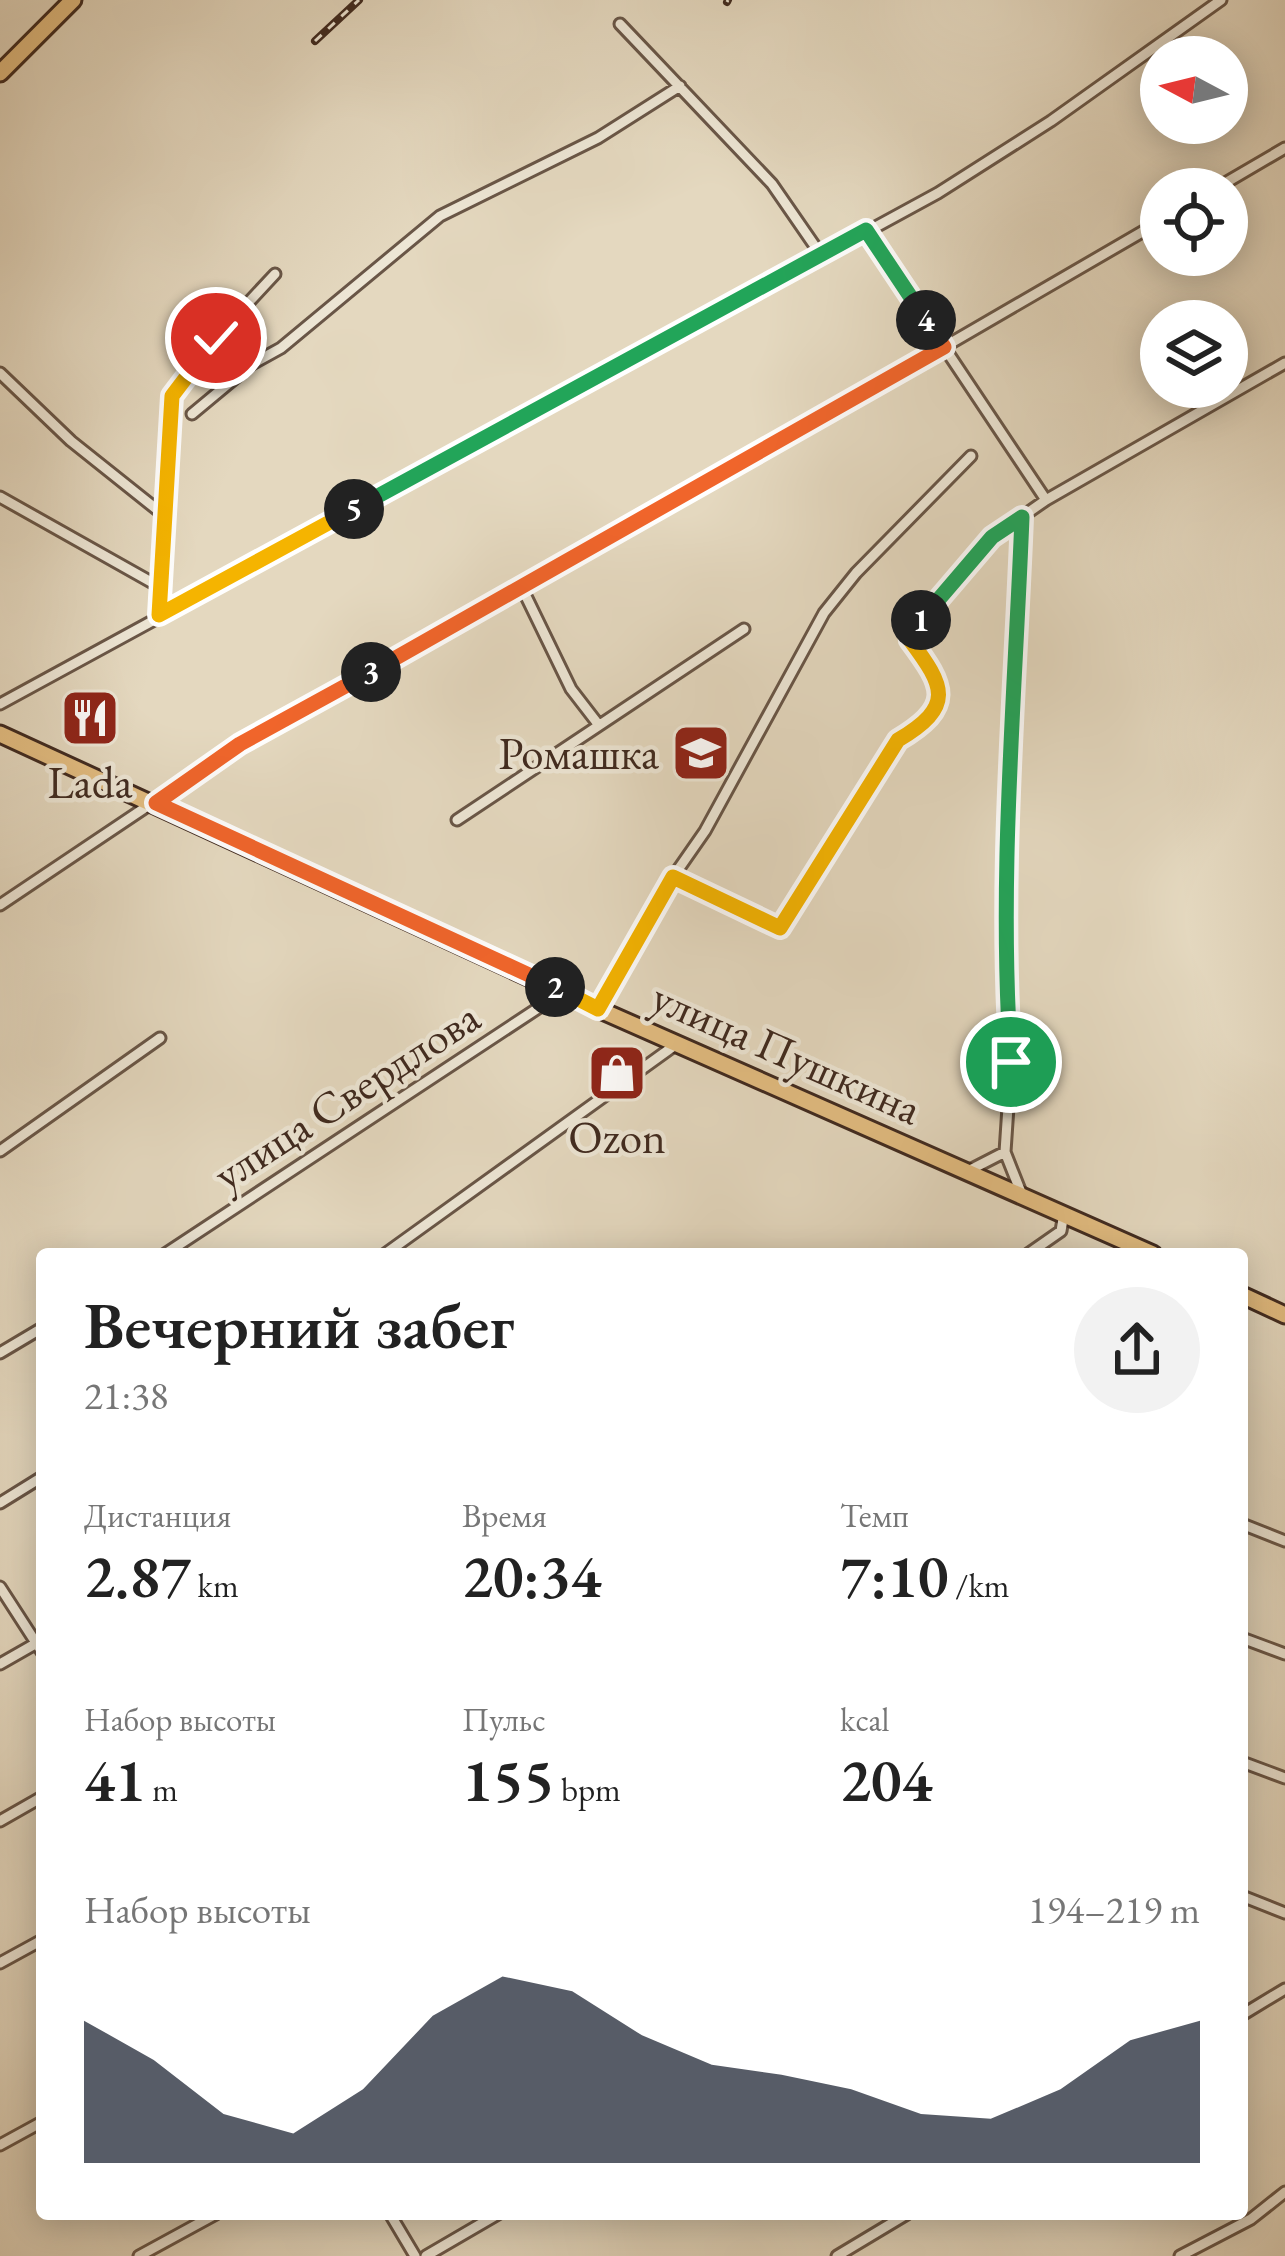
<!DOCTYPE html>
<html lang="ru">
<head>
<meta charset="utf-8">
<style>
  :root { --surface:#fff; --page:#f2f2f2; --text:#222; --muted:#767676; --accent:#111827 }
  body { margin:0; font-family:"EB Garamond",serif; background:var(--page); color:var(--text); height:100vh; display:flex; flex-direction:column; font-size:45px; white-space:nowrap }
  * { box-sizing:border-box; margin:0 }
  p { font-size:39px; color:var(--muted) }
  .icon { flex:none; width:66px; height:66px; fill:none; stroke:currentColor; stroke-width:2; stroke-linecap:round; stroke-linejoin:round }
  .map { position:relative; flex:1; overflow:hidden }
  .sheet { position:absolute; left:36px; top:1248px; width:1212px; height:972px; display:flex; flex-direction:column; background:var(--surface); border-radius:12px; box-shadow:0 6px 30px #0003 }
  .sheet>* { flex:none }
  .needle { width:78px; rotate:277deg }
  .tools { position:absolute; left:1140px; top:36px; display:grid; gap:24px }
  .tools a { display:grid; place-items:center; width:108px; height:108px; border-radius:50%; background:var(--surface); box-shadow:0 6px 30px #0003; font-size:60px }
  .pin { position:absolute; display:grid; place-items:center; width:102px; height:102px; color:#fff; margin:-51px; border:6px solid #fff; border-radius:50%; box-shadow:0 3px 12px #0007 }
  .km { position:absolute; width:60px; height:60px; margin:-30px; border-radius:50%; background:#222; color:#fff; font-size:33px; line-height:60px; text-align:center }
  .round { display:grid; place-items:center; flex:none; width:126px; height:126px; border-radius:63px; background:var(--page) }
  .summary { display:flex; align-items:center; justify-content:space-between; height:204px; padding:0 48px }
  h1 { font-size:66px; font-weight:600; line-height:90px }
  .figures { display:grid; grid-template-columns:repeat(3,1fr); gap:18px; height:204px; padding:12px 48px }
  .figures div { display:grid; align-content:center }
  .figures b { font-size:60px; font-weight:600 }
  .figures small { font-size:33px; font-weight:400 }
  .figures p { font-size:33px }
  .chart { height:336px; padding:24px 48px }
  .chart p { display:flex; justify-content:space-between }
  .chart svg { width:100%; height:216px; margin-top:12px; fill:var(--accent); opacity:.7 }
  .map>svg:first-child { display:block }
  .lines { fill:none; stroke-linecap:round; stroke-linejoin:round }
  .minor-casing { stroke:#695647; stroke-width:15 }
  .primary-casing { stroke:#402a1f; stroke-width:21 }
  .minor { stroke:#ede6d5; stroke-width:9 }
  .primary { stroke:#e2bc80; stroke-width:15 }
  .rail-casing { stroke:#402a1f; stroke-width:8 }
  .rail { stroke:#ede6d5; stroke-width:3; stroke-dasharray:9; stroke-linecap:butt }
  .split-1-casing { stroke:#fff; stroke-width:24 }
  .split-2-casing { stroke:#fff; stroke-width:24 }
  .split-3-casing { stroke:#fff; stroke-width:24 }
  .split-4-casing { stroke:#fff; stroke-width:24 }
  .split-5-casing { stroke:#fff; stroke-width:24 }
  .split-6-casing { stroke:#fff; stroke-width:24 }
  .split-1 { stroke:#22a559; stroke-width:15 }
  .split-2 { stroke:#f5b400; stroke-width:15 }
  .split-3 { stroke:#f0652b; stroke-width:15 }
  .split-4 { stroke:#f0652b; stroke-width:15 }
  .split-5 { stroke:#22a559; stroke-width:15 }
  .split-6 { stroke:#f5b400; stroke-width:15 }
  .labels { text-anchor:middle; stroke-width:9; stroke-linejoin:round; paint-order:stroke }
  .poi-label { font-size:45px; fill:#402a1f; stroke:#ede6d5 }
  .street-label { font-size:45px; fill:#402a1f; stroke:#ede6d5 }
</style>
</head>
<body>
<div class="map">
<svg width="1285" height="2256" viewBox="0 0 1285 2256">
  <rect width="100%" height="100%" fill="#e4d8bf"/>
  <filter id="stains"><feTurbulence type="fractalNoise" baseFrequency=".00167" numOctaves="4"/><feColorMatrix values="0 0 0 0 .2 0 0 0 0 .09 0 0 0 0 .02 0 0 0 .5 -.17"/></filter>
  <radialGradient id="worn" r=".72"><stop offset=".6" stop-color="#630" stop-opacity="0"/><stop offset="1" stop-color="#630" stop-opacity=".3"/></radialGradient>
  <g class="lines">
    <defs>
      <path id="minor" d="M620,24L772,184L821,255
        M1215,189L1285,148
        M1161,221L944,347L1046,500L1285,363
        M208,346L252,364
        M0,373L71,441L165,516
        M192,414L252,364L281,348L440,216L598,138L680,86
        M0,497L160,587
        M522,588L571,689L598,724
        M159,615L172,396L208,346L275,274
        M0,704L938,193L1051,121L1221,0
        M457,820L744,629
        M673,877L780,929L899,740C955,706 944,686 910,641L915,628L993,537L1046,500
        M0,905L240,744L944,347L866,230
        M598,1009L673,877L705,831L824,613L856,573L971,456
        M0,1151L160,1038
        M1005,1152L1022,1195
        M968,1171L1005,1152L1011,1062L1005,978L1008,815L1022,517
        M165,1254L561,993
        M385,1254L678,1043
        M1028,1254L1061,1231L1064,1213
        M0,1353L42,1328
        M0,1503L42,1477
        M1242,1524L1285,1541
        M0,1587L42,1652
        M1242,1638L1285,1654
        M0,1664L42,1640
        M1242,1762L1285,1778
        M0,1821L42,1797
        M1242,1896L1285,1913
        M0,1963L42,1940
        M1242,2015L1285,1989
        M0,2145L42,2122
        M390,2214L415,2256
        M139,2256L216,2214
        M426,2256L498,2214
        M837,2256L907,2214
        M1180,2256L1251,2219L1285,2192"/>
      <path id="primary" d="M0,73L73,0
        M0,734L598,1009L1153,1254
        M1242,1295L1285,1315"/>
    </defs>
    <use href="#minor" class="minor-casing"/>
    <use href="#primary" class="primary-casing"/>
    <use href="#minor" class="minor"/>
    <use href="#primary" class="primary"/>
    <defs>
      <path id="rail" d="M727,2L728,0
        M315,41L359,0"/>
    </defs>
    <use href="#rail" class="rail-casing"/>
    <use href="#rail" class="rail"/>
  </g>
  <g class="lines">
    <defs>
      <path id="split-1" d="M921,620L992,537L1022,517C1015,698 998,881 1011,1062"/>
      <path id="split-2" d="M555,987L598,1009L673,877L780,928L898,740C955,706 945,687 910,640L921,620"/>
      <path id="split-3" d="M371,672L240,744L156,803L555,987"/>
      <path id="split-4" d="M371,672L944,347L926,320"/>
      <path id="split-5" d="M354,509L866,230L926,320"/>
      <path id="split-6" d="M216,338L172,396L159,615L354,509"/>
    </defs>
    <use href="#split-1" class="split-1-casing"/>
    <use href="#split-2" class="split-2-casing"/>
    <use href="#split-3" class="split-3-casing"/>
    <use href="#split-4" class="split-4-casing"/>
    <use href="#split-5" class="split-5-casing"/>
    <use href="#split-6" class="split-6-casing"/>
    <use href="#split-1" class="split-1"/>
    <use href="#split-2" class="split-2"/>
    <use href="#split-3" class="split-3"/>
    <use href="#split-4" class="split-4"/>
    <use href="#split-5" class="split-5"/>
    <use href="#split-6" class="split-6"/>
  </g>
  <defs>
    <symbol id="restaurant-square" viewBox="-11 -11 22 22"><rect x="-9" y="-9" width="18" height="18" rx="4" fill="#8f2418" stroke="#ede6d5"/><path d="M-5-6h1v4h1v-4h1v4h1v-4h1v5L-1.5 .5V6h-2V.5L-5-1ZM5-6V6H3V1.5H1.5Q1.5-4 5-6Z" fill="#fff"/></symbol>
    <symbol id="school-square" viewBox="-11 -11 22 22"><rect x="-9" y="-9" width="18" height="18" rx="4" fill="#8f2418" stroke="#ede6d5"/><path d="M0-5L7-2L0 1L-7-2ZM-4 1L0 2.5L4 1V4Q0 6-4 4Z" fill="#fff"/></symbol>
    <symbol id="shop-square" viewBox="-11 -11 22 22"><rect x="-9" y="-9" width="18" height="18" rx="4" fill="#8f2418" stroke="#ede6d5"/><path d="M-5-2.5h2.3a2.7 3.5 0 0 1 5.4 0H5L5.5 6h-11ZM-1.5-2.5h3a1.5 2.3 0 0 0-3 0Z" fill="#fff"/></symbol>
  </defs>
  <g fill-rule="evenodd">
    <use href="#restaurant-square" x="57" y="685" width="66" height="66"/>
    <use href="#school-square" x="668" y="720" width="66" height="66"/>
    <use href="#shop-square" x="584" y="1040" width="66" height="66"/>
  </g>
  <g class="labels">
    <g class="poi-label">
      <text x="659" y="769" text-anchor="end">Ромашка</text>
      <text x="90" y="798">Lada</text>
      <text x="617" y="1153">Ozon</text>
    </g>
    <g class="street-label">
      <text transform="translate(787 1052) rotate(24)" y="16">улица Пушкина</text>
      <text transform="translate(346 1095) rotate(-33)" y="16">улица Свердлова</text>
    </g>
  </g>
  <rect width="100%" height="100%" filter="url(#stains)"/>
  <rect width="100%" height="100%" fill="url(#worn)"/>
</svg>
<div class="tools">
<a><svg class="needle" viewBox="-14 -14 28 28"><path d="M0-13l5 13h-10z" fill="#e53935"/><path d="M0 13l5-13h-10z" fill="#767676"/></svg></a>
<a><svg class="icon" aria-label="locate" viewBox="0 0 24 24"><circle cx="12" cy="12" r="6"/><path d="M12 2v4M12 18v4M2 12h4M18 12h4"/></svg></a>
<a><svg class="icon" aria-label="layers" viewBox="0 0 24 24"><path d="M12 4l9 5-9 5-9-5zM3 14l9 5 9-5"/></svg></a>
</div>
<div class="pin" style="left:1011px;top:1062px;background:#1e9e55"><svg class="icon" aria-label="arrive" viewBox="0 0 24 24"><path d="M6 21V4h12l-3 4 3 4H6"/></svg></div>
<div class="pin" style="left:216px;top:338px;background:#d93025"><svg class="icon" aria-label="check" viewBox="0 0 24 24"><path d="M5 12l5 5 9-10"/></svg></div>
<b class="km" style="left:921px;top:620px">1</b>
<b class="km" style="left:555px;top:987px">2</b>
<b class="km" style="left:371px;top:672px">3</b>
<b class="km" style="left:926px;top:320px">4</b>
<b class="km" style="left:354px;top:509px">5</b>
<section class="sheet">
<div class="summary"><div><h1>Вечерний забег</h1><p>21:38</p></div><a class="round"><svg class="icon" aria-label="share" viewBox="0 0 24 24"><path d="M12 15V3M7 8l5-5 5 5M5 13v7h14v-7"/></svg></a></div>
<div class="figures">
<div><p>Дистанция</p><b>2.87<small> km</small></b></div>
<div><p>Время</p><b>20:34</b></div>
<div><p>Темп</p><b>7:10<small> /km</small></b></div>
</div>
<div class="figures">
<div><p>Набор высоты</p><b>41<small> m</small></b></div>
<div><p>Пульс</p><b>155<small> bpm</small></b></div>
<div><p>kcal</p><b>204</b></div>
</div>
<div class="chart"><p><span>Набор высоты</span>194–219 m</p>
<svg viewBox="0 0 160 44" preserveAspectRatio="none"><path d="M0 44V15L10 23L20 34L30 38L40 29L50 14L60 6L70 9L80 18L90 24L100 26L110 29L120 34L130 35L140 29L150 19L160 15V44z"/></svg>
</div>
</section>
</div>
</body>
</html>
